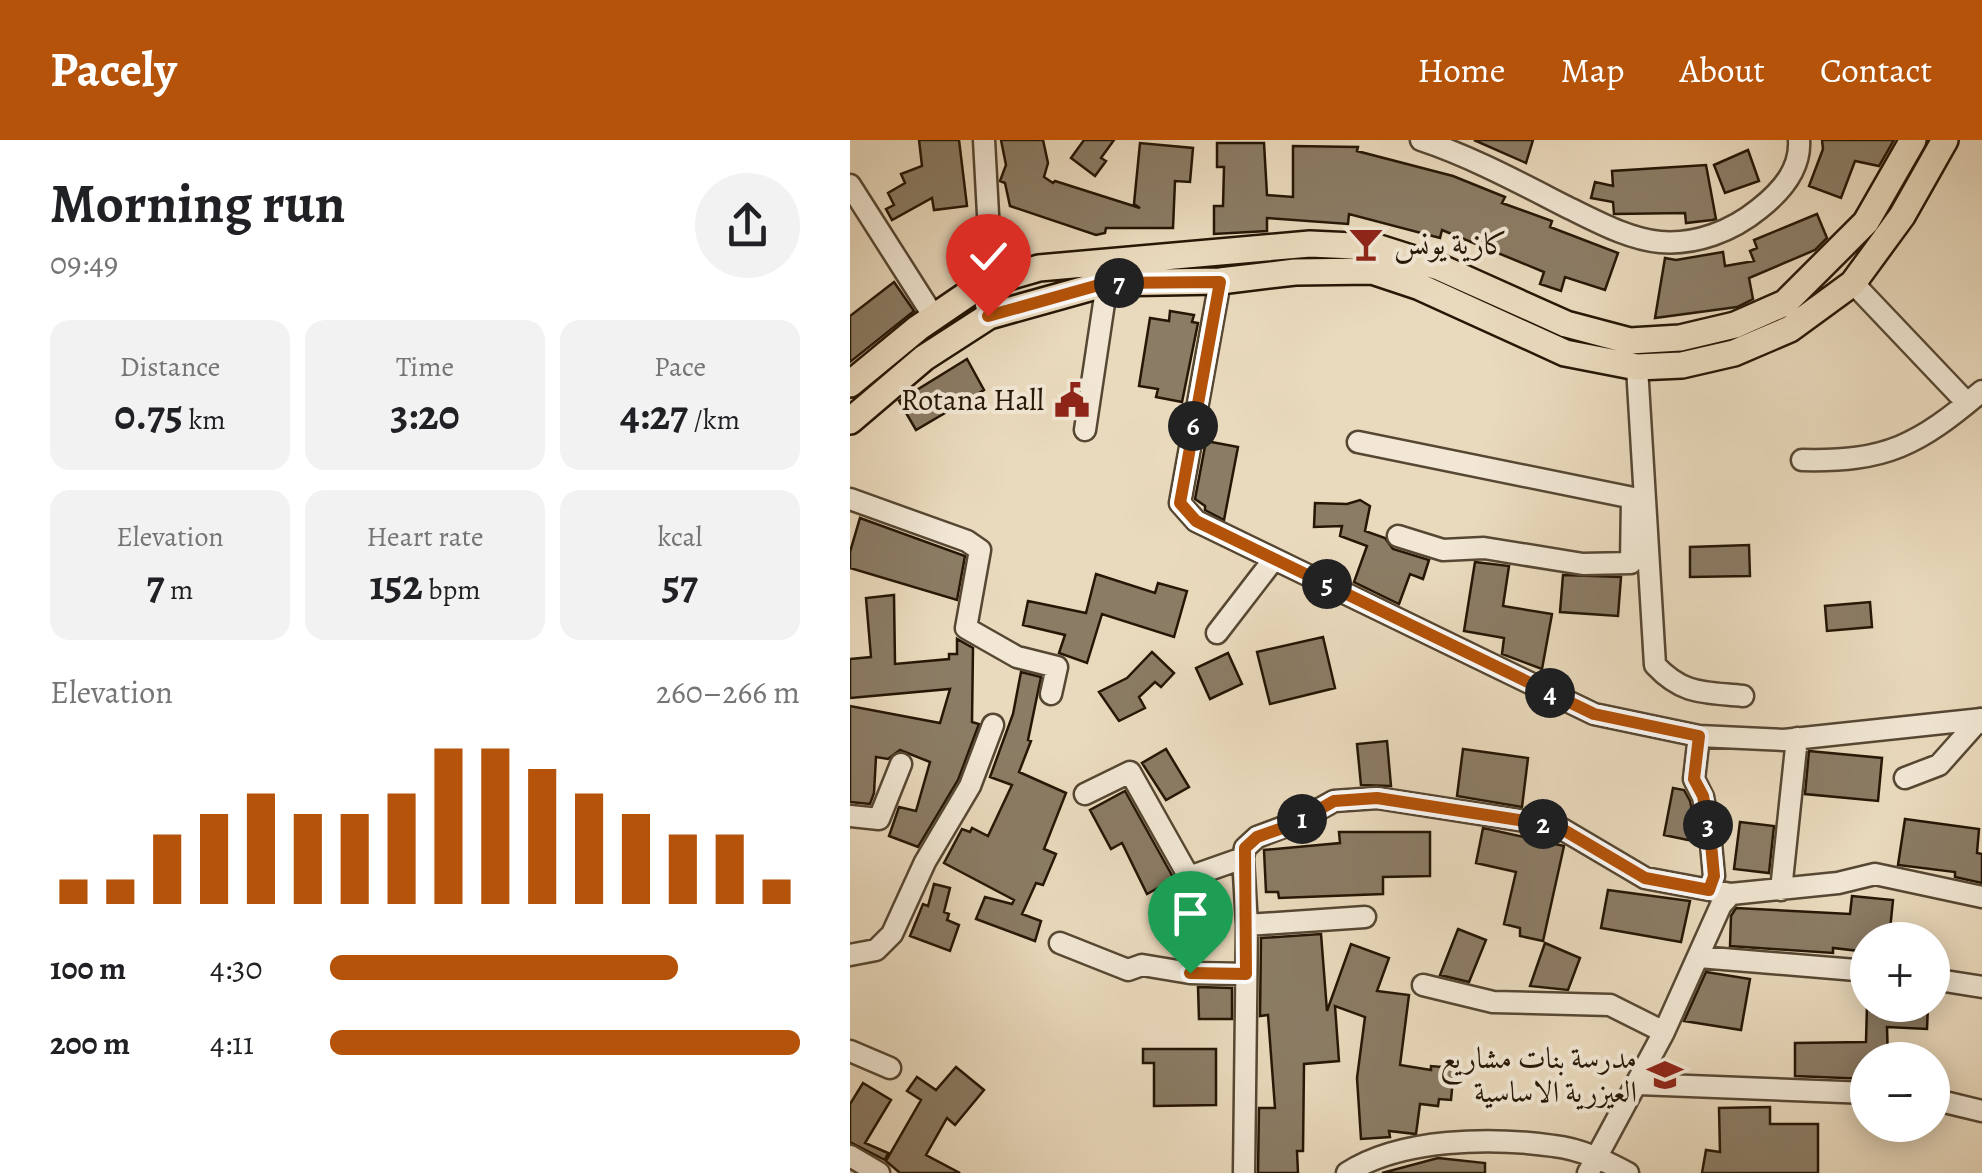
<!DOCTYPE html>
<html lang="en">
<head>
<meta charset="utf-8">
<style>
  :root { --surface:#fff; --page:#f2f2f2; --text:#202124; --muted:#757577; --accent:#b45309 }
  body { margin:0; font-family:Alegreya,Amiri,serif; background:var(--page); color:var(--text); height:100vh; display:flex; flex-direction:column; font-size:38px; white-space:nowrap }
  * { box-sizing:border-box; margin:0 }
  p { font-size:32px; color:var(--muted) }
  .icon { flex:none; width:55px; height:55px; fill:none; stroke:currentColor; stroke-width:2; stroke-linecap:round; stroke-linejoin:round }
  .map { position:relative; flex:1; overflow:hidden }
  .sheet { display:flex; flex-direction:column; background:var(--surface); width:850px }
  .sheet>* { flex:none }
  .buttons { position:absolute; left:1000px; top:782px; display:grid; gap:20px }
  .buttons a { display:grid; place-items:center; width:100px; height:100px; border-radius:50%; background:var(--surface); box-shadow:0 5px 25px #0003; font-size:50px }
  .pin { position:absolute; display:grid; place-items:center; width:85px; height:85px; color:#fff; margin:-102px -42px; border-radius:50% 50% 50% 0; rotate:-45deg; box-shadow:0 0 10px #0007 }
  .pin .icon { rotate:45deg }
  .km { position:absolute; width:50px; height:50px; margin:-25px; border-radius:50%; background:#222; color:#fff; font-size:28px; line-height:50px; text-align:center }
  .round { display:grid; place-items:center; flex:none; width:105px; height:105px; border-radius:52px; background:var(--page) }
  .overview { display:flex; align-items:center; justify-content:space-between; height:170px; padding:0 50px }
  h1 { font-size:55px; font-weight:700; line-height:75px }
  .stats { display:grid; grid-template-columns:repeat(3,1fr); gap:15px; height:170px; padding:10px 50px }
  .stats div { display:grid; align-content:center; border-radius:20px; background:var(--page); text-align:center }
  .stats b { font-size:42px; font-weight:700 }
  .stats small { font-size:28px; font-weight:400 }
  .stats p { font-size:28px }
  .chart { height:280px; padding:20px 50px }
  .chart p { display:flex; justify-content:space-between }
  .chart svg { width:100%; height:180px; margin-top:10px; stroke:var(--accent); stroke-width:6 }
  ul { padding:0 50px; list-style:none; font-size:32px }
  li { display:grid; grid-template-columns:160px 120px 1fr; align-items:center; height:75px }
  li i { height:25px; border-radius:12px; background:var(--accent) }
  header { display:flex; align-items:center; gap:60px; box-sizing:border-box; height:140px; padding:0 50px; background:var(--accent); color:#fff }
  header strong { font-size:48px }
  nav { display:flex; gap:55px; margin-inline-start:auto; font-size:35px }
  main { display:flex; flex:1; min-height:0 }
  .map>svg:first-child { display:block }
  .building { fill:#8b7c65; stroke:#251605; stroke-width:2.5 }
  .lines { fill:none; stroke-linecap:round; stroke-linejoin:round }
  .minor-casing { stroke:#564733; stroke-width:25 }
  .major-casing { stroke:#251605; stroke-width:30 }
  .minor { stroke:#f1e7d4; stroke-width:20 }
  .major { stroke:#eadabd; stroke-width:25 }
  .route-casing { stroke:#fff; stroke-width:20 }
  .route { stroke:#b45309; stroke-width:12 }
  .labels { text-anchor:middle; stroke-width:8; stroke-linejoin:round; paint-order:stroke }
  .poi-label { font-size:30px; fill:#251605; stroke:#f1e7d4; text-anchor:end }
</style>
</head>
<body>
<header>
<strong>Pacely</strong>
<nav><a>Home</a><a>Map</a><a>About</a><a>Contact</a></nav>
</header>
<main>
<section class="sheet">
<div class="overview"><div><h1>Morning run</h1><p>09:49</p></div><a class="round"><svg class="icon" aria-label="share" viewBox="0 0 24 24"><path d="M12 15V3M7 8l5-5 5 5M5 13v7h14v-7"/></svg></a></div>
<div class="stats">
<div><p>Distance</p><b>0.75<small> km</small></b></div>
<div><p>Time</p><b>3:20</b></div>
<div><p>Pace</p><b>4:27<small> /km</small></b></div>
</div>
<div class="stats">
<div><p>Elevation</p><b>7<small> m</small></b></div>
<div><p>Heart rate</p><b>152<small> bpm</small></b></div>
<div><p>kcal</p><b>57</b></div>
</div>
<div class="chart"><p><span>Elevation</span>260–266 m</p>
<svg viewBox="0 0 160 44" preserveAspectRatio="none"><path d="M5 44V38M15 44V38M25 44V27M35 44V22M45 44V17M55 44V22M65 44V22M75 44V17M85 44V6M95 44V6M105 44V11M115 44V17M125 44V22M135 44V27M145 44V27M155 44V38"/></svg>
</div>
<ul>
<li><b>100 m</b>4:30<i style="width:74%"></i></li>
<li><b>200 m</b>4:11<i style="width:100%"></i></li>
</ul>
</section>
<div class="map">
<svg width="1132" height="1033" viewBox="0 0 1132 1033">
  <rect width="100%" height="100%" fill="#eadabd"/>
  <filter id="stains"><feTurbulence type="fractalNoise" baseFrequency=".002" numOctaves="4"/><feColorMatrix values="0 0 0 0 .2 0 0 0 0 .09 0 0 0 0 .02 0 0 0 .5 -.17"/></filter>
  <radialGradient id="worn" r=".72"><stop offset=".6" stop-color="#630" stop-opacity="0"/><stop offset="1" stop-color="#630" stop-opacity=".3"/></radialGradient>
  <path class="building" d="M69,0H109L117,66L84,70L82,58L42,80L36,69L44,65L38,53L55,43L51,34L72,26Z
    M151,0H193L198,23L194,37L203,43L205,41L290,68L284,64L290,3L343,8L340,42L325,41L323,88H256L255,93L246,95L160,66L155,43L150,41L156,25Z
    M234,0H264L251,18L256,21L245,36L221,18Z
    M624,0H683L676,23Z
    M972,0H1044L1029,26L1005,21L991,58L959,46L973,9Z
    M367,3H414L417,55L443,57V6L508,7L507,11L603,36L655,57L652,63L702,81L700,87L768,113L755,150L715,137L711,151L690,144L694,132L592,90L590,98L499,74L498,84L417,78V91L364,94V66H373L374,27H367Z
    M898,10L909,41L875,53L864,25Z
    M856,25L866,79L862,80L836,83L835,73L764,74L763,62L741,58L745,42L763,46L762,31Z
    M967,74L977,98L965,110L899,138L903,159L887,167L805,178L815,118L826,120L873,112L875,126L904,121L900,111L907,108L904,100Z
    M44,142L64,171L0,222V176Z
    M320,171L344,175L342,182L348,183L332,262L306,257L308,249L289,246L300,178L319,181Z
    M117,219L134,250L66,290L49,261Z
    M356,301L388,307L374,380L355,370V366L345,359Z
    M510,360L520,366L515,391L535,398L543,409L579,420L573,439L560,434L549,464L504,442L517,406L490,396L492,386L464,387L465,363L497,364Z
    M10,378L115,416L107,460L0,428V412Z
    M899,405L900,436L840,437V407Z
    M625,422L659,426L653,466L702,474L692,529L652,514L654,498L614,491Z
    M246,434L305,453L308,443L337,451L324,497L252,474L237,523L209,513L215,495L173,485L178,461L236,473Z
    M713,435L771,437L768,476L710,472Z
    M44,455L45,524L99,519V514H107V499L123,508L122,582L129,584L108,640L68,707L39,696L49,667L66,671L80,622L50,610L38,619L26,617L24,653L20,664L0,662V566L90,583L100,549L0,558V519L21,517L16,458Z
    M1020,462L1022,487L977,491L975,466Z
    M473,497L485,548L420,564L407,512Z
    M302,512L324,533L311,547L305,542L289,557L295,568L269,581L249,552L277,538Z
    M378,513L392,544L360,559L346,528Z
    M171,532L191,537L178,600L181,601L169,632L216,653L194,709L206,714L193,745L186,743L172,774L191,781L185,801L126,779L135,757L162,764L164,760L94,723L112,689L120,692L122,688L138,696L162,645L140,637L163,574Z
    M537,601L541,646L511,645L507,604Z
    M316,609L339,647L316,660L292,623Z
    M613,609L678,618L672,667L607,656Z
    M959,611L1032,618L1028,661L955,654Z
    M823,648L834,650L840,661L843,675L838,700L814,695Z
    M275,651L324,739L297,754L272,703L261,709L240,670Z
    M1055,679L1129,689L1127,713L1132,714V743L1105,737V732L1048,725Z
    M890,682L924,686L919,733L884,729Z
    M633,688L714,706L693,801L670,796V788L654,784L666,732L626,723Z
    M489,692H580V736L533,737V754L429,758L428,752H416L414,710L490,703Z
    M84,744L100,748L94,772L99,774L97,780L109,785L100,811L60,796L73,764L78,766Z
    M758,750L840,761L831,802L751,788Z
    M1002,756L1043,760L1039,800H1018V812L983,808V813L880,806L881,776L886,768L1000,774Z
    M608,789L636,800L619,842L590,835Z
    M471,794L477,871L501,804L539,818L527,851L559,855L550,925L581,930V926L604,928L601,960L589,959L588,966L570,964L566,994L539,991L540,997L511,999L507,938L515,877L485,866L489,921L454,924L453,1011H447L448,1033H408L409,968H425L418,875L410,876L411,798Z
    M695,803L730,818L718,850L680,846Z
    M856,832L900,839L891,890L834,881Z
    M348,847L382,848V879H349Z
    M1017,865H1078L1077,889L1037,887L1038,920H1018V939L945,936V903L1016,902Z
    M293,909H366V965L304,966V923H293Z
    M106,927L134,950L105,985L97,978L76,1015L110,1033H50L36,1021L71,960L57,951L67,937L86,950Z
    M13,943L41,960L15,1003L38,1013L35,1020L0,1002V964Z
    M920,967V984H968V1033H852L856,1010L870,1012L869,968Z
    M588,1018L635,1023V1033H532Z"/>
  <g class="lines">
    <defs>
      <path id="minor" d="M134,0L139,93L131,145L139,176
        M571,0C622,17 670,43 717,67C746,81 778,99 810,102C846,105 882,91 909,69C932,51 951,29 949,0
        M0,45L84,177
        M370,141L330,363L346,381L744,574L849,596L934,600L1132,579
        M1003,143L1117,263
        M787,227L805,525C833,555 854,552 893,556
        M235,290L257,143
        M508,302L793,360
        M952,320C1037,322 1068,305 1132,251
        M0,359L117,401L130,410L116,488L167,517L207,527L201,554
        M548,396L593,410L634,408L733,424L781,423L782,358
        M367,493L424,419
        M849,596L844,639L853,657L860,693L864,736L859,750
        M1055,638L1089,625L1130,579L1132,583
        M235,654L280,632L339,737L393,718
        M0,676L29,679L51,624
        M931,750L947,598
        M397,785L515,777
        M210,803L278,830L292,825L340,833L396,834
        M0,815L26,810L42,794L75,722L120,646L143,585
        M849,817L1018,831
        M1082,839L1132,847
        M573,845L643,862L760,865L814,892
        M0,911L40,928
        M788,944L1018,953
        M1082,959L1132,971
        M0,1016L29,1033
        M394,1033L397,785L393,718L395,708L407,697L444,683L484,661L527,658L707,686L795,738L881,754
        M497,1033C551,998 642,997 704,1006C731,1009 755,1021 778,1033
        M738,1033L814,892L871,765L881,754L988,743L1025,734L1132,757"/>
      <path id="major" d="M0,244L68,188L131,145L189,128L460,104L526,107L589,127L716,184L780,201L830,198L885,185L935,163L1016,82L1063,0
        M0,281L74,218L139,176L257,143L370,141L445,132L522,131L570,147L715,213L787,227L832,225L884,213L940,189L1003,143L1052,76L1095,0"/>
    </defs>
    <use href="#minor" class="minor-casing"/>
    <use href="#major" class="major-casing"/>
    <use href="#minor" class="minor"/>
    <use href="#major" class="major"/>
  </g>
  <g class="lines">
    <defs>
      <path id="route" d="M138,176L256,143L370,142L330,363L346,381L744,574L849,596L844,639L853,656L860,693L864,736L859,750L795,738L707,686L527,658L484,661L444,684L407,697L395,708L396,834L340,833"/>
    </defs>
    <use href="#route" class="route-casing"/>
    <use href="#route" class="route"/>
  </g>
  <defs>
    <symbol id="bar-bare" viewBox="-9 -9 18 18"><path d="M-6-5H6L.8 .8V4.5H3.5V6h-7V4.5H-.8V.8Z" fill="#8f2418" stroke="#f1e7d4" stroke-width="2.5" paint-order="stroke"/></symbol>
    <symbol id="civic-bare" viewBox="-9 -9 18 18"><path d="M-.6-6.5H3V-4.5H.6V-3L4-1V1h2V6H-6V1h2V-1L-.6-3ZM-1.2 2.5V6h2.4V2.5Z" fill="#8f2418" stroke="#f1e7d4" stroke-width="2.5" paint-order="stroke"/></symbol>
    <symbol id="school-bare" viewBox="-9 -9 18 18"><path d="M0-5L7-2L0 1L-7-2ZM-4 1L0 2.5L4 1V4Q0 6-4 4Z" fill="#8f2418" stroke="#f1e7d4" stroke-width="2.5" paint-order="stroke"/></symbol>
  </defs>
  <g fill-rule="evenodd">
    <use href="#bar-bare" x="491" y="79" width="50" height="50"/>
    <use href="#civic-bare" x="197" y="235" width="50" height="50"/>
    <use href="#school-bare" x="790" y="910" width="50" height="50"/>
  </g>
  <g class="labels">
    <g class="poi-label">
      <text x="544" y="114" text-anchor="start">كازية يونس</text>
      <text x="194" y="270">Rotana Hall</text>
      <text x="787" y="928">مدرسة بنات مشاريع<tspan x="787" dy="34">العيزرية الاساسية</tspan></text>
    </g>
  </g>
  <rect width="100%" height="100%" filter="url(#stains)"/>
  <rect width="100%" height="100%" fill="url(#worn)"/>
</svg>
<div class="buttons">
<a>+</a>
<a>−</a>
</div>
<div class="pin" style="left:340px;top:833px;background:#1e9e55"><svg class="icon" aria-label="arrive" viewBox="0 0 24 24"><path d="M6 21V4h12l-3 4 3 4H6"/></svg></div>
<div class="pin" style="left:138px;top:176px;background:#d93025"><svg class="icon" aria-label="check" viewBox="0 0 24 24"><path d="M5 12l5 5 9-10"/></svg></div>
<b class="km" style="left:452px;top:679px">1</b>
<b class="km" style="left:693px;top:684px">2</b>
<b class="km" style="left:858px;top:685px">3</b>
<b class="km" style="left:700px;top:553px">4</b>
<b class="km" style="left:477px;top:444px">5</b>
<b class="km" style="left:343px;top:286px">6</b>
<b class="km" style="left:269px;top:143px">7</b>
</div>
</main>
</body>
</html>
